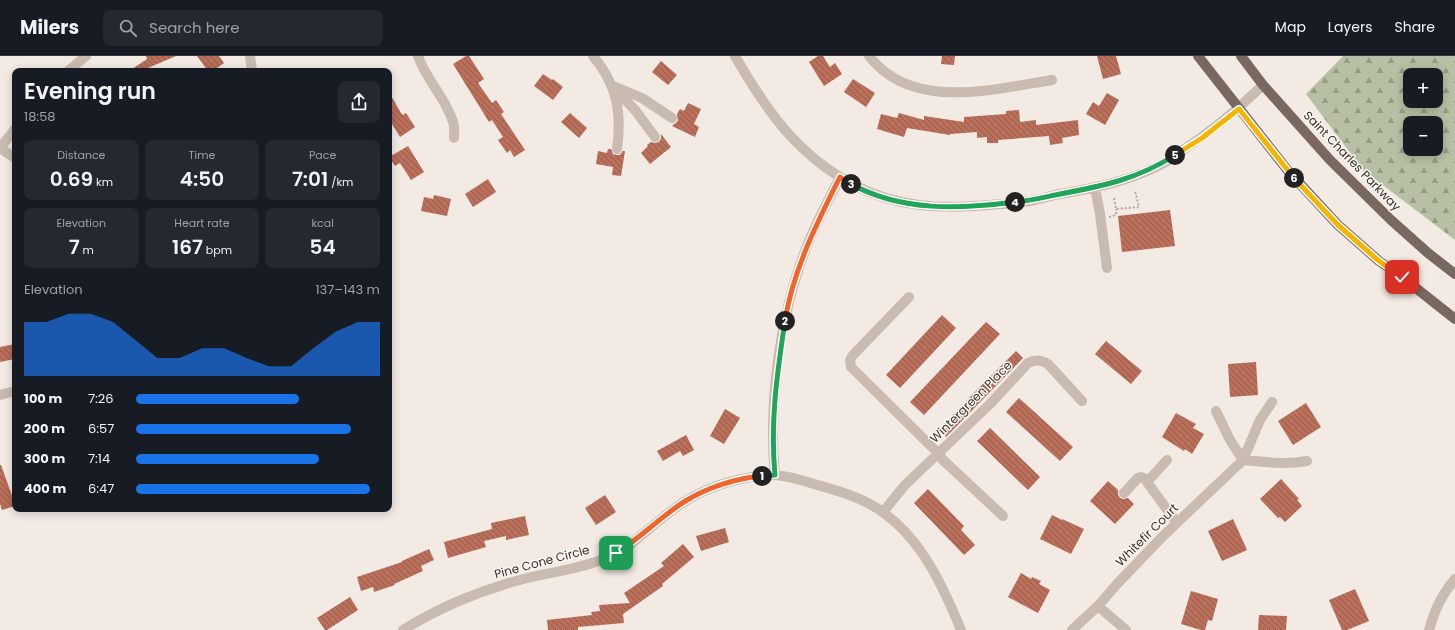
<!DOCTYPE html>
<html lang="en">
<head>
<meta charset="utf-8">
<style>
  :root { --surface:#171b24; --page:#242831; --text:#f1f3f6; --muted:#9ea1a6; --line:#363941; --accent:#1a73e8 }
  body { margin:0; font-family:Poppins,sans-serif; background:var(--page); color:var(--text); height:100vh; display:flex; flex-direction:column; font-size:15px; white-space:nowrap }
  * { box-sizing:border-box; margin:0 }
  p { font-size:13px; color:var(--muted) }
  .icon { flex:none; width:22px; height:22px; fill:none; stroke:currentColor; stroke-width:2; stroke-linecap:round; stroke-linejoin:round }
  .map { position:relative; flex:1; overflow:hidden }
  .panel { position:absolute; left:12px; top:12px; width:380px; height:444px; display:flex; flex-direction:column; background:var(--surface); border-radius:8px; box-shadow:0 2px 10px #0003 }
  .panel>* { flex:none }
  .tools { position:absolute; left:1403px; top:12px; display:grid; gap:8px }
  .tools a { display:grid; place-items:center; width:40px; height:40px; border-radius:8px; background:var(--surface); box-shadow:0 2px 10px #0003; font-size:20px }
  .pin { position:absolute; display:grid; place-items:center; width:34px; height:34px; color:#fff; margin:-17px; border-radius:8px; box-shadow:0 2px 6px #0006 }
  .km { position:absolute; width:20px; height:20px; margin:-10px; border-radius:50%; background:#222; color:#fff; font-size:11px; line-height:20px; text-align:center }
  .round { display:grid; place-items:center; flex:none; width:42px; height:42px; border-radius:8px; background:var(--page) }
  .headline { display:flex; align-items:center; justify-content:space-between; height:68px; padding:0 12px }
  h1 { font-size:22px; font-weight:600; line-height:30px }
  .stats { display:grid; grid-template-columns:repeat(3,1fr); gap:6px; height:68px; padding:4px 12px }
  .stats div { display:grid; align-content:center; border-radius:8px; background:var(--page); text-align:center }
  .stats b { font-size:20px; font-weight:600 }
  .stats small { font-size:11px; font-weight:400 }
  .stats p { font-size:11px }
  .chart { height:112px; padding:8px 12px }
  .chart p { display:flex; justify-content:space-between }
  .chart svg { width:100%; height:72px; margin-top:4px; fill:var(--accent); opacity:.7 }
  ul { padding:0 12px; list-style:none; font-size:13px }
  li { display:grid; grid-template-columns:64px 48px 1fr; align-items:center; height:30px }
  li i { height:10px; border-radius:5px; background:var(--accent) }
  header { display:flex; align-items:center; gap:24px; box-sizing:border-box; height:56px; padding:0 20px; background:var(--surface); border-bottom:1px solid var(--line) }
  header strong { font-size:19px }
  nav { display:flex; gap:22px; margin-inline-start:auto; font-size:14px }
  .search { width:280px; height:36px; background:var(--page); display:flex; align-items:center; gap:10px; box-sizing:border-box; padding:0 14px; border-radius:8px; color:var(--muted); font-size:15px }
  .map>svg:first-child { display:block }
  .forest { fill:url(#forest-firs); fill-rule:evenodd }
  .building { fill:url(#building-back-hatch) }
  .lines { fill:none; stroke-linecap:round; stroke-linejoin:round }
  .path { stroke:#b5a59a; stroke-width:2; stroke-dasharray:2 2; stroke-linecap:butt }
  .minor { stroke:#c9bbb0; stroke-width:10 }
  .major { stroke:#796860; stroke-width:10 }
  .split-1-casing { stroke:#fff; stroke-width:8 }
  .split-2-casing { stroke:#fff; stroke-width:8 }
  .split-3-casing { stroke:#fff; stroke-width:8 }
  .split-4-casing { stroke:#fff; stroke-width:8 }
  .split-5-casing { stroke:#fff; stroke-width:8 }
  .split-6-casing { stroke:#fff; stroke-width:8 }
  .split-7-casing { stroke:#fff; stroke-width:8 }
  .split-1 { stroke:#f0652b; stroke-width:5 }
  .split-2 { stroke:#22a559; stroke-width:5 }
  .split-3 { stroke:#f0652b; stroke-width:5 }
  .split-4 { stroke:#22a559; stroke-width:5 }
  .split-5 { stroke:#22a559; stroke-width:5 }
  .split-6 { stroke:#f5b400; stroke-width:5 }
  .split-7 { stroke:#f5b400; stroke-width:5 }
  .labels { text-anchor:middle; stroke-width:3; stroke-linejoin:round; paint-order:stroke }
  .street-label { font-size:12px; fill:#39302d; stroke:#f9f5ef }
</style>
</head>
<body>
<header>
<strong>Milers</strong>
<div class="search"><svg class="icon" aria-label="search" viewBox="0 0 24 24"><circle cx="10" cy="10" r="6"/><path d="M15 15l6 6"/></svg>Search here</div>
<nav><a>Map</a><a>Layers</a><a>Share</a></nav>
</header>
<div class="map">
<svg width="1455" height="574" viewBox="0 0 1455 574">
  <defs>
    <pattern id="forest-firs" width="22" height="20" patternUnits="userSpaceOnUse"><rect width="22" height="20" fill="#b7c0a4"/><path d="M5 1l3.5 6h-7zM16 11l3.5 6h-7z" fill="#969c86"/></pattern>
    <pattern id="building-back-hatch" width="6" height="6" patternUnits="userSpaceOnUse"><rect width="6" height="6" fill="#b96f5a"/><path d="M-1 5l2 2M0 0l6 6M5-1l2 2" fill="none" stroke="#975c4b"/></pattern>
  </defs>
  <rect width="100%" height="100%" fill="#f2eae3"/>
  <path class="forest" d="M1343,0H1455V184L1363,114L1306,38ZM1410,19H1436V45H1410ZM1410,67H1436V93H1410Z"/>
  <path class="building" d="M146,0H176L141,15H129L147,3Z
    M197,0H219L224,7L213,15H208Z
    M466,0H469L484,23L478,27L492,47L496,44L504,56L501,58L525,94L514,101L510,94L507,97L498,84L503,81L492,64L489,66L453,8Z
    M818,0H823L830,11L835,7L842,18L824,30L809,6Z
    M942,0H955L954,9L941,8Z
    M1097,0H1116L1121,18L1103,23Z
    M661,5L677,19L668,29L652,16Z
    M543,18L552,24L553,23L563,31L553,44L534,30Z
    M853,23L875,37L866,51L844,36Z
    M389,36L401,57L403,59L406,57L415,71L400,81L389,63Z
    M1107,37L1119,44L1105,69L1086,58L1093,46L1099,50Z
    M688,47L701,53L694,68L699,71L695,81L672,70L678,65L677,58L680,53L684,55Z
    M1019,54L1020,66L1036,64V69L1078,64L1079,79L1062,82L1063,87L1050,89L1049,80L998,84V87H987V81L977,82V76L950,78V79L907,72L904,81L877,73L881,58L897,62L899,57L924,64V60L964,66V61L1006,58V55Z
    M570,57L587,72L579,82L561,66Z
    M661,78L671,91L650,108L641,97L648,90L647,89L651,86L655,87L659,86L661,83Z
    M408,90L424,116L411,124L400,107L395,110L389,101Z
    M608,93H611L613,98L616,99H620L623,95H625L621,120L612,119L613,111L596,108L598,95L607,97Z
    M488,123L496,136L473,151L465,138Z
    M434,139L451,143L447,160L421,155L424,141L433,143Z
    M1170,154L1175,190L1122,196L1118,160Z
    M942,259L956,272L900,332L886,319Z
    M986,266L1000,278L924,359L910,346Z
    M1106,285L1142,315L1131,328L1095,298Z
    M15,288V303L0,306V291Z
    M1016,295L1023,302L946,381L938,374L974,337Z
    M1256,306L1258,339L1230,341L1228,308Z
    M1019,342L1073,391L1060,405L1006,356Z
    M1306,347L1321,371L1293,389L1278,365Z
    M725,353L740,362L724,388L710,380Z
    M1176,357L1196,368L1193,372L1204,378L1192,398L1185,393L1184,395L1162,381Z
    M990,372L1040,421L1028,434L977,385Z
    M686,379L694,394L683,400L680,395L663,405L657,395Z
    M0,409H1L15,448V450L2,454L0,448Z
    M1281,423L1299,443L1297,444L1302,450L1285,466L1280,461L1278,462L1260,443Z
    M1108,425L1118,434V439L1120,442L1123,443L1128,442L1134,448L1115,468L1090,445Z
    M928,433L964,470L961,474L975,489L964,499L914,447Z
    M605,439L616,456L596,469L585,452Z
    M1052,459L1062,464V463L1084,473L1071,498L1040,483Z
    M525,460L529,479L506,484V480L484,485L486,491L448,502L444,486L492,473L491,467Z
    M1233,463L1247,494L1222,505L1208,475Z
    M725,472L729,486L701,495L696,480Z
    M683,488L694,501L662,528L663,530L623,558L624,567L578,571V574H548L547,564L592,559L591,556L600,555L599,549L630,547L624,537L664,510L661,507Z
    M429,493L434,504L421,510L423,515L394,528L395,529L374,536L373,531L361,535L357,521L402,506V505Z
    M1021,517L1031,523L1032,521L1041,525L1039,528L1050,534L1038,557L1008,541Z
    M1355,533L1369,565L1347,574H1342L1329,544Z
    M1191,535L1218,543L1212,565L1208,564L1205,574H1201L1181,568Z
    M350,541L358,554L327,574H325L317,562Z
    M1259,559L1287,560L1286,574H1258Z"/>
  <g class="lines">
    <path class="path" d="M1114,142L1116,153L1139,151L1135,135
      M1109,161L1116,159V153"/>
    <path class="minor" d="M250,0L252,15
      M418,0C426,24 446,42 453,66C455,71 454,77 454,82
      M593,0C617,28 622,57 617,93
      M735,0C766,54 797,99 854,129C898,152 942,153 989,149C1002,148 1016,147 1030,145C1040,143 1050,140 1060,138C1094,132 1125,126 1156,111C1165,107 1173,101 1180,96C1211,76 1237,54 1263,29
      M869,0C912,56 994,33 1052,24
      M68,15L86,0
      M611,29L642,42L672,62
      M614,32L635,54L655,81
      M0,92L15,73
      M0,92L15,102
      M1095,132L1100,158L1107,212
      M909,241L853,299L850,304L851,311L938,397L943,404L1003,460
      M0,339L15,335
      M1216,355L1230,384L1243,404C1266,406 1283,409 1307,405
      M775,419C768,347 780,257 807,190C816,166 829,144 840,121
      M1147,426L1167,404
      M1124,437L1138,422L1141,421L1144,422L1177,467
      M883,456L905,429L990,348L1028,307C1036,303 1041,304 1048,308L1082,345
      M1098,550L1126,574
      M403,574C438,552 477,536 516,525C543,517 571,515 598,505C607,501 616,497 625,492C650,474 672,450 700,437C723,426 751,419 775,419C789,420 801,424 814,428C832,433 851,438 868,447C917,473 941,525 961,574
      M1072,574L1098,550L1117,528L1163,480L1243,404L1260,364L1272,346
      M1429,574C1435,553 1441,540 1455,523"/>
    <path class="major" d="M1198,0L1289,116L1338,169L1379,205L1402,221L1455,263
      M1241,0L1263,29L1330,104L1391,164L1428,197L1455,218"/>
  </g>
  <g class="lines">
    <defs>
      <path id="split-1" d="M616,497C641,482 662,459 687,444C709,431 737,422 762,420"/>
      <path id="split-2" d="M762,420L775,419C770,366 777,318 785,265"/>
      <path id="split-3" d="M785,265C793,214 817,167 840,121L851,128"/>
      <path id="split-4" d="M851,128C902,156 960,153 1015,146"/>
      <path id="split-5" d="M1015,146C1030,145 1045,141 1060,138C1103,130 1138,123 1175,99"/>
      <path id="split-6" d="M1175,99L1202,82L1239,53L1294,122"/>
      <path id="split-7" d="M1294,122L1338,169L1379,205L1402,221"/>
    </defs>
    <use href="#split-1" class="split-1-casing"/>
    <use href="#split-2" class="split-2-casing"/>
    <use href="#split-3" class="split-3-casing"/>
    <use href="#split-4" class="split-4-casing"/>
    <use href="#split-5" class="split-5-casing"/>
    <use href="#split-6" class="split-6-casing"/>
    <use href="#split-7" class="split-7-casing"/>
    <use href="#split-1" class="split-1"/>
    <use href="#split-2" class="split-2"/>
    <use href="#split-3" class="split-3"/>
    <use href="#split-4" class="split-4"/>
    <use href="#split-5" class="split-5"/>
    <use href="#split-6" class="split-6"/>
    <use href="#split-7" class="split-7"/>
  </g>
  <g class="labels">
    <g class="street-label">
      <text transform="translate(1352 105) rotate(46)" y="4">Saint Charles Parkway</text>
      <text transform="translate(971 346) rotate(-45)" y="4">Wintergreen Place</text>
      <text transform="translate(1147 479) rotate(-45)" y="4">Whitefir Court</text>
      <text transform="translate(542 506) rotate(-15)" y="4">Pine Cone Circle</text>
    </g>
  </g>
</svg>
<div class="tools">
<a>+</a>
<a>−</a>
</div>
<div class="pin" style="left:616px;top:497px;background:#1e9e55"><svg class="icon" aria-label="arrive" viewBox="0 0 24 24"><path d="M6 21V4h12l-3 4 3 4H6"/></svg></div>
<div class="pin" style="left:1402px;top:221px;background:#d93025"><svg class="icon" aria-label="check" viewBox="0 0 24 24"><path d="M5 12l5 5 9-10"/></svg></div>
<b class="km" style="left:762px;top:420px">1</b>
<b class="km" style="left:785px;top:265px">2</b>
<b class="km" style="left:851px;top:128px">3</b>
<b class="km" style="left:1015px;top:146px">4</b>
<b class="km" style="left:1175px;top:99px">5</b>
<b class="km" style="left:1294px;top:122px">6</b>
<section class="panel">
<div class="headline"><div><h1>Evening run</h1><p>18:58</p></div><a class="round"><svg class="icon" aria-label="share" viewBox="0 0 24 24"><path d="M12 15V3M7 8l5-5 5 5M5 13v7h14v-7"/></svg></a></div>
<div class="stats">
<div><p>Distance</p><b>0.69<small> km</small></b></div>
<div><p>Time</p><b>4:50</b></div>
<div><p>Pace</p><b>7:01<small> /km</small></b></div>
</div>
<div class="stats">
<div><p>Elevation</p><b>7<small> m</small></b></div>
<div><p>Heart rate</p><b>167<small> bpm</small></b></div>
<div><p>kcal</p><b>54</b></div>
</div>
<div class="chart"><p><span>Elevation</span>137–143 m</p>
<svg viewBox="0 0 160 44" preserveAspectRatio="none"><path d="M0 44V11L10 11L20 6L30 6L40 11L50 22L60 33L70 33L80 27L90 27L100 33L110 38L120 38L130 27L140 17L150 11L160 11V44z"/></svg>
</div>
<ul>
<li><b>100 m</b>7:26<i style="width:67%"></i></li>
<li><b>200 m</b>6:57<i style="width:88%"></i></li>
<li><b>300 m</b>7:14<i style="width:75%"></i></li>
<li><b>400 m</b>6:47<i style="width:96%"></i></li>
</ul>
</section>
</div>
</body>
</html>
